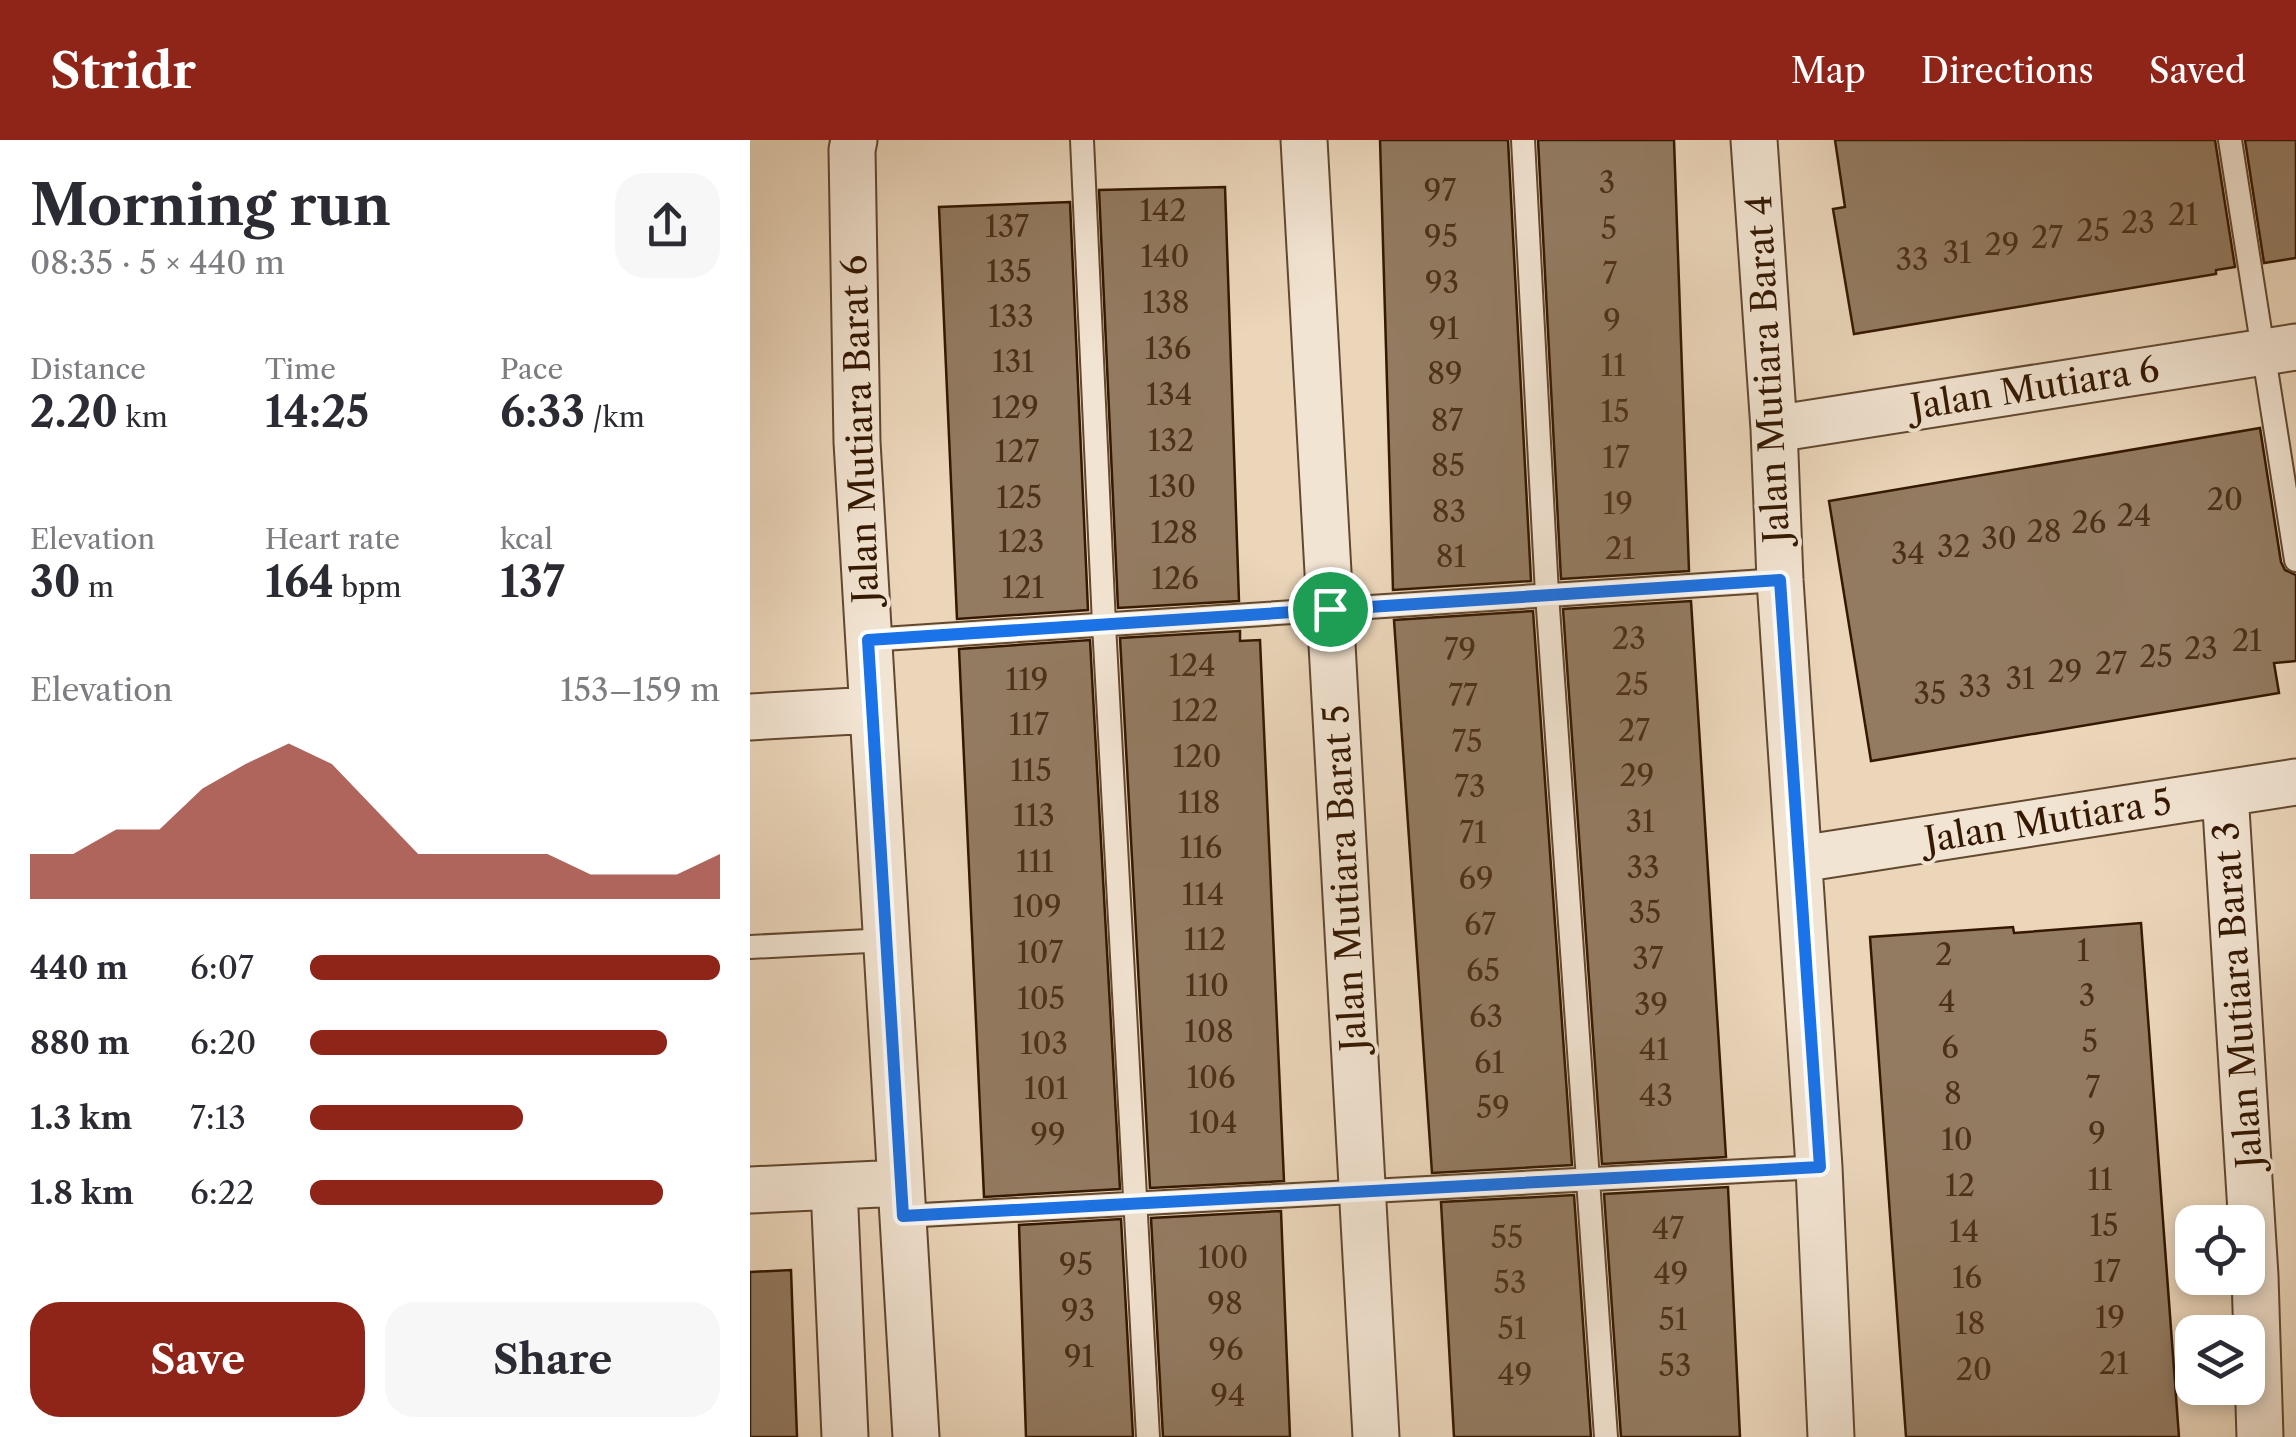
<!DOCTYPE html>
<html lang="en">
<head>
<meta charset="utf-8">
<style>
  :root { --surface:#fff; --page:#f7f7f7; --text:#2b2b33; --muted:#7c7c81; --accent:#8f2418 }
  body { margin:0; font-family:"Libre Caslon Text",serif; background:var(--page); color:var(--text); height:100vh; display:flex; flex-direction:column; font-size:38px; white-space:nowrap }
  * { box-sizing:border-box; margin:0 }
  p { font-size:32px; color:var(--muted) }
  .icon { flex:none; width:55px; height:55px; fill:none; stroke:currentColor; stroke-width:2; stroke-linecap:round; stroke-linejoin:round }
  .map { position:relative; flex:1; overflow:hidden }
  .sheet { display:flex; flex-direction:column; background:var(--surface); width:750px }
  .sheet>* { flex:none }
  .tools { position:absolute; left:1425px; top:1065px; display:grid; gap:20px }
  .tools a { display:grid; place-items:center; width:90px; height:90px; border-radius:20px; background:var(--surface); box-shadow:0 5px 15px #0003; font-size:50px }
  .pin { position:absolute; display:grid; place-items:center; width:85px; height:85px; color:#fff; margin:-42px; border:5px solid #fff; border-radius:50%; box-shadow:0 2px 10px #0007 }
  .round { display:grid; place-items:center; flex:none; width:105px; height:105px; border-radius:30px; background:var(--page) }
  .headline { display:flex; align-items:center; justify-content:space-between; height:170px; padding:0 30px }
  h1 { font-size:55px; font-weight:700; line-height:75px }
  .stats { display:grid; grid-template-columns:repeat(3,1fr); gap:15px; height:170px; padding:10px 30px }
  .stats div { display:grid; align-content:center }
  .stats b { font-size:42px; font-weight:700 }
  .stats small { font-size:28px; font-weight:400 }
  .stats p { font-size:28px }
  .chart { height:280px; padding:20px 30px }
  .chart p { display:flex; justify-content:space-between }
  .chart svg { width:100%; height:180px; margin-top:10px; fill:var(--accent); opacity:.7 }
  .action { display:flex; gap:20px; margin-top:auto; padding:20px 30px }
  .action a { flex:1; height:115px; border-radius:30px; background:var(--accent); color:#fff; font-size:40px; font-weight:700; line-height:115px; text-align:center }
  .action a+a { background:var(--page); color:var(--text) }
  ul { padding:0 30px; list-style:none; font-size:32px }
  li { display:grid; grid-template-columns:160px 120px 1fr; align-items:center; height:75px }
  li i { height:25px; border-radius:12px; background:var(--accent) }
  header { display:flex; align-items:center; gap:60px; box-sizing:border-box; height:140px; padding:0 50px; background:var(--accent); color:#fff }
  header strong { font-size:48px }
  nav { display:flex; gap:55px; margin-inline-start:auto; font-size:35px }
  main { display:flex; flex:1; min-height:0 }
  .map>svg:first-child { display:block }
  .building { fill:#937b61; stroke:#341801; stroke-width:2.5 }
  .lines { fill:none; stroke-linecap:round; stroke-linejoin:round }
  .service-casing { stroke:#62482f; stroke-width:26 }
  .minor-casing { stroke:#62482f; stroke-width:49 }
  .service { stroke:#f2e4d2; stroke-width:22 }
  .minor { stroke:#f2e4d2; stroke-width:45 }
  .route-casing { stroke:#fff; stroke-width:20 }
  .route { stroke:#1a73e8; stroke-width:12 }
  .labels { text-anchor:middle; stroke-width:8; stroke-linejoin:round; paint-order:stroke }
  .number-label { font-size:30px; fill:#4c3119 }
  .street-label { font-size:35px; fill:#341801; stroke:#f2e4d2 }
</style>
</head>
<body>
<header>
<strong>Stridr</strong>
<nav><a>Map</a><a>Directions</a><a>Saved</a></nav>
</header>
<main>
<section class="sheet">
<div class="headline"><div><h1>Morning run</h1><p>08:35 · 5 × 440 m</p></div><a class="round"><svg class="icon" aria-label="share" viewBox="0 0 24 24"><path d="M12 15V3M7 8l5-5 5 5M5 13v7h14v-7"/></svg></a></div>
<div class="stats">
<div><p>Distance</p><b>2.20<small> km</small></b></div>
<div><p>Time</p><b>14:25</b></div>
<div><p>Pace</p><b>6:33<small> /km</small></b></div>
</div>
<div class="stats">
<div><p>Elevation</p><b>30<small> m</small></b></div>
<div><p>Heart rate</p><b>164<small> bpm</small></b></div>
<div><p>kcal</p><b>137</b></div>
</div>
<div class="chart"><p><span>Elevation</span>153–159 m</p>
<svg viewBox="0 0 160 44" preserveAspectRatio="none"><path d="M0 44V33L10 33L20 27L30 27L40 17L50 11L60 6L70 11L80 22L90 33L100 33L110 33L120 33L130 38L140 38L150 38L160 33V44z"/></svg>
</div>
<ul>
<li><b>440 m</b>6:07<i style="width:100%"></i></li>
<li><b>880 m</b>6:20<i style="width:87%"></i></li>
<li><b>1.3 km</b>7:13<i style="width:52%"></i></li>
<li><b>1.8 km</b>6:22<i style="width:86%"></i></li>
</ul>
<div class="action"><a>Save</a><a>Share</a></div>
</section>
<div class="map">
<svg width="1546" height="1297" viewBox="0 0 1546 1297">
  <rect width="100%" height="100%" fill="#ebd6ba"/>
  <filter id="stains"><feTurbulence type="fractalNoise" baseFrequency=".002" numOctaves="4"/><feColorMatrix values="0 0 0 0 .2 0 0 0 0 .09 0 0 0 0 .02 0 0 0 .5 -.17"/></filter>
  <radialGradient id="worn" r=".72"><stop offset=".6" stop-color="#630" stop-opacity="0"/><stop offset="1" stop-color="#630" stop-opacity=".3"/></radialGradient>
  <path class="building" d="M630,0H758L781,441L643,450Z
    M788,0H924L939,431L811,439Z
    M1085,0H1465L1485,127L1466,130V134L1104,194L1083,69L1095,67Z
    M1495,0H1546V118L1514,123Z
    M475,47L489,461L368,468L349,50Z
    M320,62L338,470L207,479L189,67Z
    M1510,288L1531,422L1535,430L1546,435V521L1524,523L1529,553L1121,621L1079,361Z
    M941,461L976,1017L852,1024L813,469Z
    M783,471L822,1025L682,1033L644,480Z
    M490,491V501L510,500L534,1041L400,1048L370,498Z
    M340,500L370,1049L234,1057L209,509Z
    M1391,783L1429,1297H1156L1120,797L1263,787L1264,793Z
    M978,1047L990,1297H871L854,1054Z
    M824,1055L841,1297H704L691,1062Z
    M531,1071L540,1297H413L401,1078Z
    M371,1079L383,1297H276L269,1085Z
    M41,1130L47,1297H0V1132Z"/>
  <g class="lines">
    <defs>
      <path id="service" d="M332,0L354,484L398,1297
        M773,0L797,454L856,1297
        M1480,0L1546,420
        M118,500L1030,440
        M0,807L138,800
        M153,1076L1069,1027"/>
      <path id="minor" d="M104,0L102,10L107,302L166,1297
        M554,0L626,1297
        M1004,0L1024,289L1030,440L1069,1027L1081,1297
        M1024,289L1546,207
        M0,577L123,570
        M1475,653L1505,1136L1510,1297
        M1050,719L1546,642
        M84,1047L95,1297
        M0,1050L151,1043"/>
    </defs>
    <use href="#service" class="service-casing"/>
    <use href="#minor" class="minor-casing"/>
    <use href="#service" class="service"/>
    <use href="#minor" class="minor"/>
  </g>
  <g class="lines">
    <defs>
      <path id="route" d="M1030,440L1070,1027L153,1076L118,500Z"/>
    </defs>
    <use href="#route" class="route-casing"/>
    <use href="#route" class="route"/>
  </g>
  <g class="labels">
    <g class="number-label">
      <text x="857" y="53">3</text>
      <text x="690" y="61">97</text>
      <text x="413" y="81">142</text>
      <text x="1433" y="85">21</text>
      <text x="1388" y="93">23</text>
      <text x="257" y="97">137</text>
      <text x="859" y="99">5</text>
      <text x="1343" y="101">25</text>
      <text x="691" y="107">95</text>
      <text x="1297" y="108">27</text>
      <text x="1252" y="115">29</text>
      <text x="1207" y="123">31</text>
      <text x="415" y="127">140</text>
      <text x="1162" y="130">33</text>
      <text x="259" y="142">135</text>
      <text x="860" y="144">7</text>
      <text x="692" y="153">93</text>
      <text x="416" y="173">138</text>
      <text x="261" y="187">133</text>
      <text x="862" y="191">9</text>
      <text x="694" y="199">91</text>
      <text x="418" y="219">136</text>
      <text x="263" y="232">131</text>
      <text x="863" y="236">11</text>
      <text x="695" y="244">89</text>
      <text x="419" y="265">134</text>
      <text x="265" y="278">129</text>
      <text x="865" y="282">15</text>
      <text x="697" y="291">87</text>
      <text x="421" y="311">132</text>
      <text x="267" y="322">127</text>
      <text x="866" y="328">17</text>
      <text x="698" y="336">85</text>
      <text x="422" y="357">130</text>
      <text x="269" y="368">125</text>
      <text x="1475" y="370">20</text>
      <text x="868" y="374">19</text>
      <text x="699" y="382">83</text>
      <text x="1384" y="386">24</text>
      <text x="1339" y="393">26</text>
      <text x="1294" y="402">28</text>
      <text x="424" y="403">128</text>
      <text x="1249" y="409">30</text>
      <text x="271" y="412">123</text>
      <text x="1204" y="417">32</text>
      <text x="870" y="419">21</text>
      <text x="1158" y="424">34</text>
      <text x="701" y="427">81</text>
      <text x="425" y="449">126</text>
      <text x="273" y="458">121</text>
      <text x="879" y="509">23</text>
      <text x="1497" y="511">21</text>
      <text x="1451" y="519">23</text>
      <text x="710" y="520">79</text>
      <text x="1406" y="527">25</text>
      <text x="1361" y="534">27</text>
      <text x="442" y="536">124</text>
      <text x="1315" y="542">29</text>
      <text x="1270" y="549">31</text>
      <text x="277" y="550">119</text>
      <text x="882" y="555">25</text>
      <text x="1225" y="557">33</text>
      <text x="1180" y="564">35</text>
      <text x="713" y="566">77</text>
      <text x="445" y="581">122</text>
      <text x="279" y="595">117</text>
      <text x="884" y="601">27</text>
      <text x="717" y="612">75</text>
      <text x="447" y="627">120</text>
      <text x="281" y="641">115</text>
      <text x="887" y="646">29</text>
      <text x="720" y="657">73</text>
      <text x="449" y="673">118</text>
      <text x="284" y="686">113</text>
      <text x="890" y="692">31</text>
      <text x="723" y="703">71</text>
      <text x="451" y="718">116</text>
      <text x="285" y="732">111</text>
      <text x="893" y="738">33</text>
      <text x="726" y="749">69</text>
      <text x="453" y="765">114</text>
      <text x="287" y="777">109</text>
      <text x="895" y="783">35</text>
      <text x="730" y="795">67</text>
      <text x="455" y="810">112</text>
      <text x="1333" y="821">1</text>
      <text x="290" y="823">107</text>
      <text x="1194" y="825">2</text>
      <text x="898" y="829">37</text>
      <text x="733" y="841">65</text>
      <text x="457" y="856">110</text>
      <text x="1337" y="866">3</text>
      <text x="291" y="869">105</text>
      <text x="1197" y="872">4</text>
      <text x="901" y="875">39</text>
      <text x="736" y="887">63</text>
      <text x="459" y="902">108</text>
      <text x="1340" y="912">5</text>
      <text x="294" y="914">103</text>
      <text x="1200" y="918">6</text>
      <text x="904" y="920">41</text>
      <text x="739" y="933">61</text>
      <text x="461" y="948">106</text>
      <text x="1343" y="958">7</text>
      <text x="296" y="959">101</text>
      <text x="1203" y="964">8</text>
      <text x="906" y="966">43</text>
      <text x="743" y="978">59</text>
      <text x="463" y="993">104</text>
      <text x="1347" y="1004">9</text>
      <text x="298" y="1005">99</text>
      <text x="1207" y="1010">10</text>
      <text x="1350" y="1050">11</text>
      <text x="1210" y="1056">12</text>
      <text x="1354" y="1096">15</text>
      <text x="918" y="1099">47</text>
      <text x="1214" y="1102">14</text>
      <text x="757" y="1108">55</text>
      <text x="473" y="1128">100</text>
      <text x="326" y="1135">95</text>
      <text x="1357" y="1142">17</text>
      <text x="921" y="1144">49</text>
      <text x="1217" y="1148">16</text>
      <text x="760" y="1153">53</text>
      <text x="475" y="1174">98</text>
      <text x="328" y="1181">93</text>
      <text x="1360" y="1188">19</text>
      <text x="923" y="1190">51</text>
      <text x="1220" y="1194">18</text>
      <text x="762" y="1199">51</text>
      <text x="476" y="1220">96</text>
      <text x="329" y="1227">91</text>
      <text x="1364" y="1234">21</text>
      <text x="925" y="1236">53</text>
      <text x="1224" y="1240">20</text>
      <text x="765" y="1245">49</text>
      <text x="478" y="1266">94</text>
    </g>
    <g class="street-label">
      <text transform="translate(1018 229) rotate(-93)" y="12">Jalan Mutiara Barat 4</text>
      <text transform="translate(1285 248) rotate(-9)" y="12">Jalan Mutiara 6</text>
      <text transform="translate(110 289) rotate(-92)" y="12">Jalan Mutiara Barat 6</text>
      <text transform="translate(1298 681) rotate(-9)" y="12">Jalan Mutiara 5</text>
      <text transform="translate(595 738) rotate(-93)" y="12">Jalan Mutiara Barat 5</text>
      <text transform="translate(1488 855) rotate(-94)" y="12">Jalan Mutiara Barat 3</text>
    </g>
  </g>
  <rect width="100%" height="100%" filter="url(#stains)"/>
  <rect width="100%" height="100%" fill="url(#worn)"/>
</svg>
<div class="tools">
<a><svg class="icon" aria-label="locate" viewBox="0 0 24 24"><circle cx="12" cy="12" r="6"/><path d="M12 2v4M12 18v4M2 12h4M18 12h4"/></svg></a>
<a><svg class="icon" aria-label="layers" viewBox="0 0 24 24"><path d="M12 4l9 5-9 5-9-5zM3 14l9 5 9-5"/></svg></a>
</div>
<div class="pin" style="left:580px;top:469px;background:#1e9e55"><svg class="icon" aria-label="arrive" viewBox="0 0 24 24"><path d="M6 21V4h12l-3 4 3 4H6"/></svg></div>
</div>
</main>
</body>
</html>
